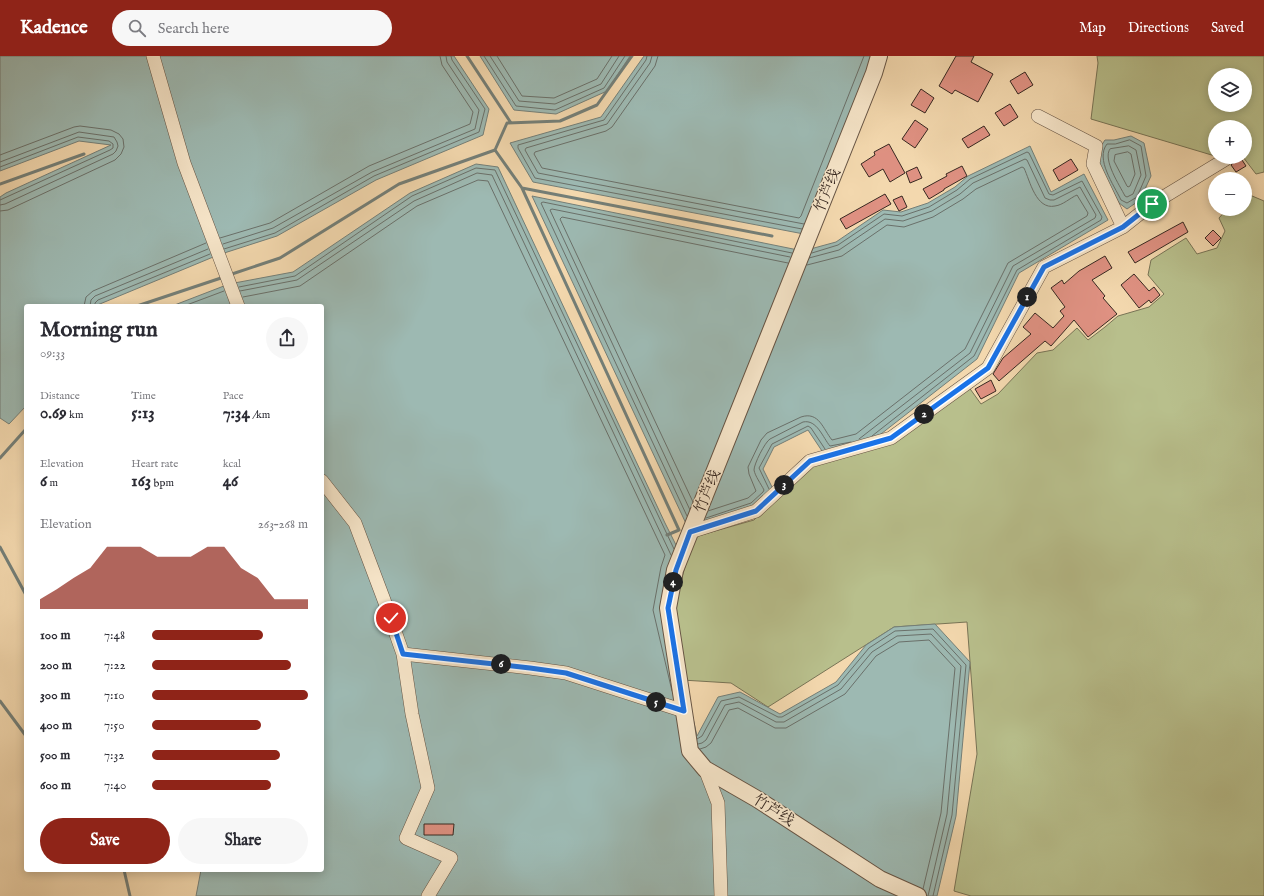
<!DOCTYPE html>
<html lang="en">
<head>
<meta charset="utf-8">
<style>
  :root { --surface:#fff; --page:#f7f7f7; --text:#2b2b33; --muted:#7c7c81; --accent:#8f2418 }
  body { margin:0; font-family:"IM FELL English","Noto Serif SC",serif; background:var(--page); color:var(--text); height:100vh; display:flex; flex-direction:column; font-size:15px; white-space:nowrap }
  * { box-sizing:border-box; margin:0 }
  p { font-size:13px; color:var(--muted) }
  .icon { flex:none; width:22px; height:22px; fill:none; stroke:currentColor; stroke-width:2; stroke-linecap:round; stroke-linejoin:round }
  .map { position:relative; flex:1; overflow:hidden }
  .sheet { position:absolute; left:24px; top:248px; width:300px; height:568px; display:flex; flex-direction:column; background:var(--surface); border-radius:4px; box-shadow:0 2px 10px #0003 }
  .sheet>* { flex:none }
  .fabs { position:absolute; left:1208px; top:12px; display:grid; gap:8px }
  .fabs a { display:grid; place-items:center; width:44px; height:44px; border-radius:50%; background:var(--surface); box-shadow:0 2px 10px #0003; font-size:20px }
  .pin { position:absolute; display:grid; place-items:center; width:34px; height:34px; color:#fff; margin:-17px; border:2px solid #fff; border-radius:50%; box-shadow:0 1px 4px #0007 }
  .km { position:absolute; width:20px; height:20px; margin:-10px; border-radius:50%; background:#222; color:#fff; font-size:11px; line-height:20px; text-align:center }
  .round { display:grid; place-items:center; flex:none; width:42px; height:42px; border-radius:21px; background:var(--page) }
  .summary { display:flex; align-items:center; justify-content:space-between; height:68px; padding:0 16px }
  h1 { font-size:22px; font-weight:700; line-height:30px }
  .figures { display:grid; grid-template-columns:repeat(3,1fr); gap:6px; height:68px; padding:4px 16px }
  .figures div { display:grid; align-content:center }
  .figures b { font-size:17px; font-weight:700 }
  .figures small { font-size:11px; font-weight:400 }
  .figures p { font-size:11px }
  .chart { height:112px; padding:8px 16px }
  .chart p { display:flex; justify-content:space-between }
  .chart svg { width:100%; height:72px; margin-top:4px; fill:var(--accent); opacity:.7 }
  .action { display:flex; gap:8px; margin-top:auto; padding:8px 16px }
  .action a { flex:1; height:46px; border-radius:24px; background:var(--accent); color:#fff; font-size:16px; font-weight:700; line-height:46px; text-align:center }
  .action a+a { background:var(--page); color:var(--text) }
  ul { padding:0 16px; list-style:none; font-size:13px }
  li { display:grid; grid-template-columns:64px 48px 1fr; align-items:center; height:30px }
  li i { height:10px; border-radius:5px; background:var(--accent) }
  header { display:flex; align-items:center; gap:24px; box-sizing:border-box; height:56px; padding:0 20px; background:var(--accent); color:#fff }
  header strong { font-size:19px }
  nav { display:flex; gap:22px; margin-inline-start:auto; font-size:14px }
  .search { width:280px; height:36px; background:var(--page); display:flex; align-items:center; gap:10px; box-sizing:border-box; padding:0 14px; border-radius:22px; color:var(--muted); font-size:15px }
  .map>svg:first-child { display:block }
  .green { fill:#b8bf8c; stroke:#787456; fill-rule:evenodd }
  .water { fill:#9db9b2; stroke:#747f78 }
  .lines { fill:none; stroke-linecap:round; stroke-linejoin:round }
  .shore { stroke:#6a706a; stroke-width:1 }
  .stream { stroke:#747f78; stroke-width:3 }
  .building { fill:#df9182; stroke:#372821 }
  .minor-casing { stroke:#665444; stroke-width:14 }
  .tertiary-casing { stroke:#665444; stroke-width:18 }
  .minor { stroke:#f7e6ca; stroke-width:13 }
  .tertiary { stroke:#f7e6ca; stroke-width:16 }
  .route-casing { stroke:#fff; stroke-width:8 }
  .route { stroke:#1a73e8; stroke-width:5 }
  .labels { text-anchor:middle; stroke-width:3; stroke-linejoin:round; paint-order:stroke }
  .street-label { font-size:15px; fill:#372821; stroke:#f7e6ca }
</style>
</head>
<body>
<header>
<strong>Kadence</strong>
<div class="search"><svg class="icon" aria-label="search" viewBox="0 0 24 24"><circle cx="10" cy="10" r="6"/><path d="M15 15l6 6"/></svg>Search here</div>
<nav><a>Map</a><a>Directions</a><a>Saved</a></nav>
</header>
<div class="map">
<svg width="1264" height="840" viewBox="0 0 1264 840">
  <rect width="100%" height="100%" fill="#f3d8ae"/>
  <filter id="stains"><feTurbulence type="fractalNoise" baseFrequency=".005" numOctaves="4"/><feColorMatrix values="0 0 0 0 .2 0 0 0 0 .09 0 0 0 0 .02 0 0 0 .5 -.17"/></filter>
  <radialGradient id="worn" r=".72"><stop offset=".6" stop-color="#630" stop-opacity="0"/><stop offset="1" stop-color="#630" stop-opacity=".3"/></radialGradient>
  <path class="green" d="M1097,0H1264V116L1256,118L1243,101H1245V71H1215V100L1091,63L1098,7ZM1215,19H1245V49H1215Z
    M1245,137L1264,145V840H971L954,835L977,698L967,566L894,571L768,651L731,627L682,624L673,551L694,481L754,464L810,405L894,384L968,330L981,348L998,338L1037,297L1053,294L1077,272L1088,284L1105,271L1118,260L1149,251L1164,238L1148,219L1151,204L1186,182L1197,198L1217,192L1225,175L1219,162L1227,153H1245Z"/>
  <path class="water" d="M0,0H454L489,53L483,79L376,124L277,180L218,199L95,250H26V350L9,368L0,362V141L6,137L111,89L79,85L0,115Z
    M480,0H630L607,35L556,58L514,54Z
    M644,0H879L809,179L533,126L510,87L601,61Z
    M1131,80L1144,87L1151,120L1140,144L1127,153L1119,147L1099,108V93L1105,84H1114Z
    M1030,90L1051,136L1084,118L1108,164L1019,217L977,303L863,392L826,401L808,374L774,391L763,413L775,437L756,455L690,476L532,140L803,195L836,186L883,154L901,156L928,147L955,131L968,120Z
    M476,108L498,111L665,467L681,499L668,552L697,680L718,641L740,636L780,658L836,626L866,589L894,571L935,568L970,606L956,760L937,840H196L201,814H322V250H172L229,228L293,216L410,137Z"/>
  <g class="lines">
    <path class="shore" d="M484,0L516,50L555,54L604,32L625,0
      M490,0L519,45L555,48L601,28L619,0
      M497,0L522,40L554,42L597,23L612,0
      M647,0L646,4L604,64L518,89V92L535,122L802,173
      M652,0L650,7L607,68L526,92L525,94L538,117L804,168
      M658,0L655,10L612,71L606,75L535,96L534,98L542,112L799,162L801,160L864,0
      M1130,84L1141,90L1146,120L1137,141L1127,147L1121,144C1114,129 1095,103 1107,88H1115Z
      M1129,90L1136,94L1141,119L1133,138L1127,141L1125,140C1120,130 1102,103 1110,93Z
      M1128,96L1131,98L1135,118L1130,130L1128,131L1127,130L1114,105L1115,99Z
      M0,99L74,71L80,70L111,74L119,78L123,83L124,91L121,98L115,104L8,154L0,155
      M0,106L79,76L114,81L117,86L118,90L116,95L113,98L5,148L0,149
      M0,111L78,81L109,85L113,88V92L110,94L0,144
      M220,182L270,167L369,110L470,68L473,56L442,9L440,0
      M223,188L273,172L372,116L475,73L479,54L447,6L446,0
      M224,193L275,177L374,120L479,76L485,53L452,4L451,0
      M812,197L838,189L884,158L902,160L929,151L957,134L970,123L1027,96L1029,97L1049,138L1053,139L1082,125L1102,161L1101,164L1017,214L974,300L872,380
      M809,202L839,194L885,163L903,165L932,155L960,138L973,127L1025,103L1027,104L1045,142L1050,144H1054L1080,131L1096,159L1095,162L1013,210L970,297L859,383
      M239,231L295,220L412,140L476,112L495,114L674,493
      M240,235L297,224L414,145L477,117L492,119L671,499
      M243,241L300,230L417,150L478,124L488,125L665,499L661,511L653,554L672,635
      M84,250L86,241L93,235L206,187
      M90,250L91,244L95,240L208,193
      M95,250V247L98,244L210,198
      M184,250L224,235
      M769,433L759,412L772,388L808,370L811,372L825,393
      M693,446L560,163L562,161L788,207
      M690,454L550,154L552,153L790,201
      M708,455L748,442L756,435L749,418L748,411L761,384L767,377L801,361C819,355 823,373 832,384L856,378L965,293L1008,207L1087,160L1088,157L1077,139C1070,142 1063,149 1055,150C1036,154 1030,125 1024,112L1022,111L976,133L963,143L933,161L904,171L887,169L842,200L807,209
      M687,460L541,147L543,146L792,197
      M706,462L751,447L763,436L764,434C761,428 755,420 754,414C754,408 765,386 770,383L803,366C817,363 823,382 830,390L851,386
      M697,683L702,680L721,645L739,641L778,661H782L838,629L869,592L895,575L933,573L966,609L952,759L933,840
      M698,688L702,687L706,684L725,649L739,646L776,666H784L841,633L872,596L897,580L931,578L961,610L947,758L928,840
      M700,693L706,691L711,687L729,654L738,652L775,672H786L845,638L876,600L899,586L929,584L955,612L941,757L923,833"/>
    <path class="stream" d="M467,0L511,67
      M495,94L522,132L679,474L667,479
      M0,128L84,98
      M522,132L772,180
      M229,219L280,202L399,128L495,94L507,67L560,65L597,49L632,0
      M137,250L224,221
      M0,402L26,373
      M0,491L26,539
      M0,645L26,680
      M124,814L130,840"/>
  </g>
  <path class="building" d="M956,0H974L971,6L993,18L978,46L955,34L952,38L939,30Z
    M1025,16L1033,29L1018,38L1010,25Z
    M921,33L934,42L925,57L911,49Z
    M1010,48L1018,61L1004,70L995,57Z
    M915,64L928,73L915,92L902,83Z
    M984,70L990,79L968,92L962,83Z
    M889,88L905,117L890,126L883,113L869,121L861,108L875,99L874,96Z
    M1240,101L1246,110L1236,116L1231,109Z
    M1071,103L1078,114L1059,125L1053,114Z
    M962,110L967,120L944,133V134L929,143L923,133L947,120L946,118Z
    M917,111L922,122L910,127L906,116Z
    M885,138L891,148L846,173L840,163Z
    M902,140L907,151L899,155L893,144Z
    M1183,166L1188,176L1135,207L1128,196Z
    M1213,174L1221,182L1213,190L1205,182Z
    M1105,200L1112,212L1092,224L1105,240L1103,242L1117,258L1088,281L1074,264L1051,290L1045,285L999,325L993,318L1003,302L1031,278L1023,271L1035,257L1053,272L1064,260L1060,255L1065,251L1051,232L1062,224L1064,228L1079,215Z
    M1134,218L1149,235L1154,231L1160,239L1151,247L1149,244L1139,252L1121,229Z
    M991,324L996,335L981,343L975,333Z
    M424,768H454L453,779H424Z"/>
  <g class="lines">
    <defs>
      <path id="minor" d="M153,0L184,107L238,250
        M1038,60L1096,90L1093,108L1123,171
        M322,425L355,467L384,544L403,598L412,658L428,732L406,782L451,802L428,840
        M690,476L756,455L810,405L891,382L988,312L1044,211L1123,171L1152,148L1226,103
        M403,598L530,612L566,617L684,655
        M705,713L718,747L721,840"/>
      <path id="tertiary" d="M879,0L874,17L675,514L668,552L690,695L705,713L757,743L880,823L918,840"/>
    </defs>
    <use href="#minor" class="minor-casing"/>
    <use href="#tertiary" class="tertiary-casing"/>
    <use href="#minor" class="minor"/>
    <use href="#tertiary" class="tertiary"/>
  </g>
  <g class="lines">
    <defs>
      <path id="route" d="M391,562L403,598L530,612L566,617L684,655L668,552L676,514L690,476L756,455L810,405L891,382L988,312L1044,211L1123,171L1152,148"/>
    </defs>
    <use href="#route" class="route-casing"/>
    <use href="#route" class="route"/>
  </g>
  <g class="labels">
    <g class="street-label">
      <text transform="translate(827 134) rotate(-68)" y="5">竹芦线</text>
      <text transform="translate(707 435) rotate(-68)" y="5">竹芦线</text>
      <text transform="translate(774 754) rotate(32)" y="5">竹芦线</text>
    </g>
  </g>
  <rect width="100%" height="100%" filter="url(#stains)"/>
  <rect width="100%" height="100%" fill="url(#worn)"/>
</svg>
<div class="fabs">
<a><svg class="icon" aria-label="layers" viewBox="0 0 24 24"><path d="M12 4l9 5-9 5-9-5zM3 14l9 5 9-5"/></svg></a>
<a>+</a>
<a>−</a>
</div>
<div class="pin" style="left:1152px;top:148px;background:#1e9e55"><svg class="icon" aria-label="arrive" viewBox="0 0 24 24"><path d="M6 21V4h12l-3 4 3 4H6"/></svg></div>
<div class="pin" style="left:391px;top:562px;background:#d93025"><svg class="icon" aria-label="check" viewBox="0 0 24 24"><path d="M5 12l5 5 9-10"/></svg></div>
<b class="km" style="left:1027px;top:241px">1</b>
<b class="km" style="left:924px;top:358px">2</b>
<b class="km" style="left:784px;top:429px">3</b>
<b class="km" style="left:673px;top:526px">4</b>
<b class="km" style="left:656px;top:646px">5</b>
<b class="km" style="left:501px;top:608px">6</b>
<section class="sheet">
<div class="summary"><div><h1>Morning run</h1><p>09:33</p></div><a class="round"><svg class="icon" aria-label="share" viewBox="0 0 24 24"><path d="M12 15V3M7 8l5-5 5 5M5 13v7h14v-7"/></svg></a></div>
<div class="figures">
<div><p>Distance</p><b>0.69<small> km</small></b></div>
<div><p>Time</p><b>5:13</b></div>
<div><p>Pace</p><b>7:34<small> /km</small></b></div>
</div>
<div class="figures">
<div><p>Elevation</p><b>6<small> m</small></b></div>
<div><p>Heart rate</p><b>163<small> bpm</small></b></div>
<div><p>kcal</p><b>46</b></div>
</div>
<div class="chart"><p><span>Elevation</span>263–268 m</p>
<svg viewBox="0 0 160 44" preserveAspectRatio="none"><path d="M0 44V38L10 32L20 25L30 19L40 6L50 6L60 6L70 12L80 12L90 12L100 6L110 6L120 19L130 25L140 38L150 38L160 38V44z"/></svg>
</div>
<ul>
<li><b>100 m</b>7:48<i style="width:71%"></i></li>
<li><b>200 m</b>7:22<i style="width:89%"></i></li>
<li><b>300 m</b>7:10<i style="width:100%"></i></li>
<li><b>400 m</b>7:50<i style="width:70%"></i></li>
<li><b>500 m</b>7:32<i style="width:82%"></i></li>
<li><b>600 m</b>7:40<i style="width:76%"></i></li>
</ul>
<div class="action"><a>Save</a><a>Share</a></div>
</section>
</div>
</body>
</html>
